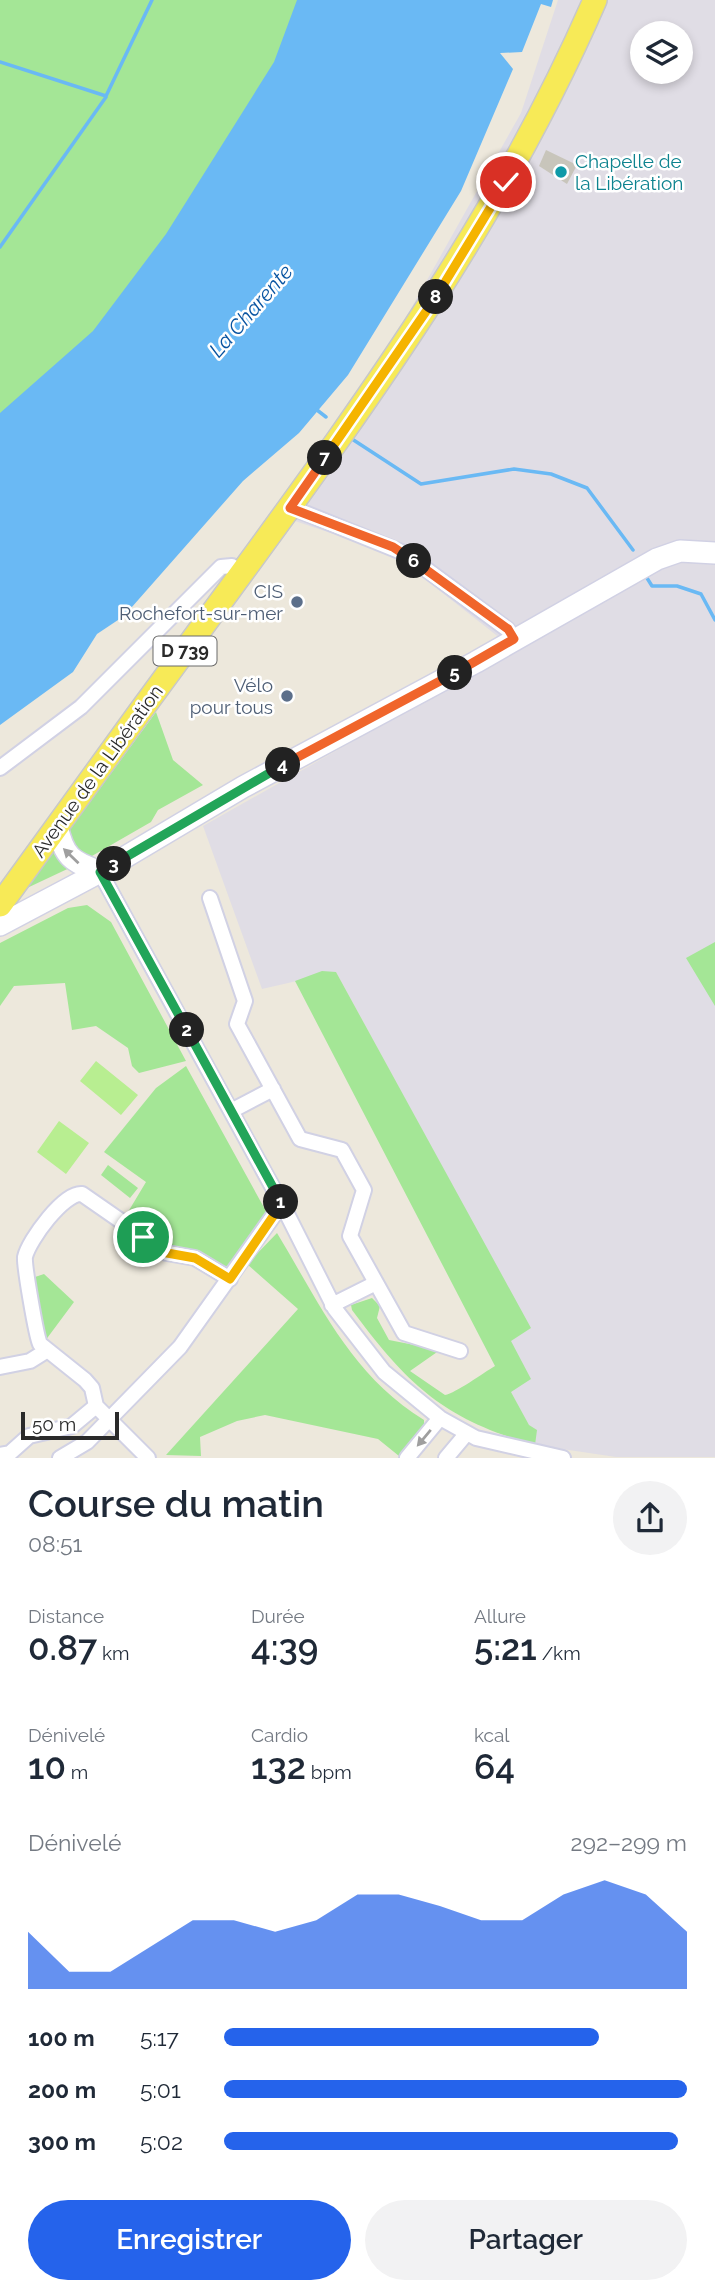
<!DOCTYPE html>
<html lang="fr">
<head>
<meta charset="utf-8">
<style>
  :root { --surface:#fff; --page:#f2f2f3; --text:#1f2937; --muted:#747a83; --accent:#2563eb }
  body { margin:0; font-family:Raleway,sans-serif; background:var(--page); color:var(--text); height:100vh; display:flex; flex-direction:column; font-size:26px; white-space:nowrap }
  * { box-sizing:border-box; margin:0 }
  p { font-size:23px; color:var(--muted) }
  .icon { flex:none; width:38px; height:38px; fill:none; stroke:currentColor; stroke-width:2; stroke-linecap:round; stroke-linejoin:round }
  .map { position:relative; height:1458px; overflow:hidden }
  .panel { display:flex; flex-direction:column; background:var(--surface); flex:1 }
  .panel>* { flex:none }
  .tools { position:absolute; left:630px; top:21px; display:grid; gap:14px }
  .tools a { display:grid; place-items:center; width:63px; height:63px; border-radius:50%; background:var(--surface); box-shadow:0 4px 10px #0003; font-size:35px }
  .scale { position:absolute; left:21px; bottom:18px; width:98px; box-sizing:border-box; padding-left:7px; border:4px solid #2a2a2a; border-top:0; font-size:19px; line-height:24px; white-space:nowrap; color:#2a2a2a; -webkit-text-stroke:5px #fff; paint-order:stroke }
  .pin { position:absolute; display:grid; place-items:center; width:60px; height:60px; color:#fff; margin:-30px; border:4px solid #fff; border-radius:50%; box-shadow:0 2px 7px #0007 }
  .km { position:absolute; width:35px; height:35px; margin:-18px; border-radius:50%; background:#222; color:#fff; font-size:19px; line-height:35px; text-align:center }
  .round { display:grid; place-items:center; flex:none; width:74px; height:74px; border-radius:37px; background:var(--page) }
  .summary { display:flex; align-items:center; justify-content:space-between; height:119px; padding:0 28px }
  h1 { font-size:38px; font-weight:600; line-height:52px }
  .metrics { display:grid; grid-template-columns:repeat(3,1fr); gap:10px; height:119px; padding:7px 28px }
  .metrics div { display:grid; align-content:center }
  .metrics b { font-size:35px; font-weight:600 }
  .metrics small { font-size:19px; font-weight:400 }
  .metrics p { font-size:19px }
  .chart { height:196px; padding:14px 28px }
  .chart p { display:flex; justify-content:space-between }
  .chart svg { width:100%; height:126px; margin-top:7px; fill:var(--accent); opacity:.7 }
  .button { display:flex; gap:14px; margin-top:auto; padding:14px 28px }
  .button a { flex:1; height:80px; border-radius:42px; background:var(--accent); color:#fff; font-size:28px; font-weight:600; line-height:80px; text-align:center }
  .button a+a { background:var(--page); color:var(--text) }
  ul { padding:0 28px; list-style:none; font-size:23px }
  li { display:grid; grid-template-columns:112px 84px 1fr; align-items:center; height:52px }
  li i { height:18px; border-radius:9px; background:var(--accent) }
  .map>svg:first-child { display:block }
  .industrial { fill:#e0dde5; fill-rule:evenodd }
  .green { fill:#a4e696 }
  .pitch { fill:#b8ee91 }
  .water { fill:#6ab9f4 }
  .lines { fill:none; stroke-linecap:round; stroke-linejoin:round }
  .stream { stroke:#6ab9f4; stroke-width:3.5 }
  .building { fill:#c8c5bb }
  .minor-casing { stroke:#d1d1e4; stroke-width:18 }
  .secondary-casing { stroke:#d1d1e4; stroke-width:24 }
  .primary-casing { stroke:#c8c8c8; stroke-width:26 }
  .minor { stroke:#fff; stroke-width:14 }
  .secondary { stroke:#fff; stroke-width:21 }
  .primary { stroke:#f7ea57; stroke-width:23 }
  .oneway { fill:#9f9f9f }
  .split-1-casing { stroke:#fff; stroke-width:14 }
  .split-2-casing { stroke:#fff; stroke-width:14 }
  .split-3-casing { stroke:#fff; stroke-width:14 }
  .split-4-casing { stroke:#fff; stroke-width:14 }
  .split-5-casing { stroke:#fff; stroke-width:14 }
  .split-6-casing { stroke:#fff; stroke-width:14 }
  .split-7-casing { stroke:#fff; stroke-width:14 }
  .split-8-casing { stroke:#fff; stroke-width:14 }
  .split-9-casing { stroke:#fff; stroke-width:14 }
  .split-1 { stroke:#f5b400; stroke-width:9 }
  .split-2 { stroke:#22a559; stroke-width:9 }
  .split-3 { stroke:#22a559; stroke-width:9 }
  .split-4 { stroke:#22a559; stroke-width:9 }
  .split-5 { stroke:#f0652b; stroke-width:9 }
  .split-6 { stroke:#f0652b; stroke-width:9 }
  .split-7 { stroke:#f0652b; stroke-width:9 }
  .split-8 { stroke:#f5b400; stroke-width:9 }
  .split-9 { stroke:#f5b400; stroke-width:9 }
  .culture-dot { fill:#0f9aa8; stroke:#fff; stroke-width:2.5 }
  .service-dot { fill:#5c6f8a; stroke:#fff; stroke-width:2.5 }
  .labels { text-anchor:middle; stroke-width:5; stroke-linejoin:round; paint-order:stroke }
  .shield { fill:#fff; stroke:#6a6a6a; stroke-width:2 }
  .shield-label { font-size:18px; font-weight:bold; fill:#2a2a2a }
  .culture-label { font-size:19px; fill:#0d838f; stroke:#fff; text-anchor:start }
  .service-label { font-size:19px; fill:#4e5e75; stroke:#fff; text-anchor:end }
  .street-label { font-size:19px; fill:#2a2a2a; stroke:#fff }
  .water-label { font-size:21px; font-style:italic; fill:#0854a1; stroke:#fff }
</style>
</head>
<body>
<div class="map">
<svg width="715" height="1458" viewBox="0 0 715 1458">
  <rect width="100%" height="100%" fill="#ede8dc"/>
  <path class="industrial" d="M558,0H715V1457H616L535,1445L529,1426L511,1392L510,1341L530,1328L336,972L262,989L203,826L515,650L393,554L292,520L521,113ZM642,33H681V72H642Z"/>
  <path class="green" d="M0,0H337L0,466Z
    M156,712L173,760L203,785L158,810L151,822L78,864L27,888Z
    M87,905L111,922L186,1061L139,1073L132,1066L128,1048L96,1026L72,1030L65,983L14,986L0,1006V943L68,908Z
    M715,942V1006L686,958Z
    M322,971L336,972L531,1328L511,1341L531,1379L511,1392L529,1425L537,1430L535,1445C443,1419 408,1385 352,1310L351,1305L372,1298L380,1306L377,1318L389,1340L440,1350L410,1371L445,1395C456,1393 483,1373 495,1366L295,981Z
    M186,1066L267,1213L231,1266C192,1268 155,1238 125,1217L146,1182L104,1152L156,1088Z
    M108,1165L138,1188L130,1198L101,1175Z
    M277,1233C320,1304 351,1375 424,1420V1429L399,1456L378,1439L265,1415L237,1421L200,1437L201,1456L166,1455L298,1309L247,1264Z
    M44,1274L74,1302L45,1341L35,1277Z"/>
  <path class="pitch" d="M96,1061L138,1095L121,1115L80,1081Z
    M59,1121L89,1143L66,1174L37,1152Z"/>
  <path class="water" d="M297,0H553L551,7L541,4L522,52L500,53L513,69L461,191L348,375L299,433L243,481L124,616L97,634L73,672L0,725V413L93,331L166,234L274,62Z"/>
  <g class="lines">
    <path class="stream" d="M0,62L106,96L152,0
      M0,247L106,97
      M317,410L326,417
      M352,439L421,484L514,469L551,474L587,488L633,550
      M647,578L652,586H677L701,594L715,620"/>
  </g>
  <path class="building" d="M546,150L577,165L567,184L539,166Z"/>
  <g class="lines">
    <defs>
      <path id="minor" d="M290,507L404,553L507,629L514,639
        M0,768L81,707L221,567L232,566L241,574
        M100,872L284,1208L335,1309L384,1372L440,1418L476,1438L563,1458
        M210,898L245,1001L237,1024L300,1139L342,1150L364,1190L350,1236L404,1333L460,1351
        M231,1111L273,1089
        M332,1305L376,1283
        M0,1367L30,1361L46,1351
        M0,1455L10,1453L29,1436L72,1426L96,1406
        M60,1458L87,1442L180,1347L274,1215L284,1208
        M148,1458L96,1406L92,1388L85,1380L40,1344C36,1335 24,1265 25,1257C29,1240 64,1192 82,1194L167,1253L195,1258L230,1279
        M407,1458L440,1418
        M446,1458L467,1433"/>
      <path id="secondary" d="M57,826C64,857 71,861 100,872
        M0,925L100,872L243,787L476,662L657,559L680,551L715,553"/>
      <path id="primary" d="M0,905C80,794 160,684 241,574C375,391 504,210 595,0"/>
    </defs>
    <use href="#minor" class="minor-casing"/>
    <use href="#secondary" class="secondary-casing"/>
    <use href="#primary" class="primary-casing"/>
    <use href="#minor" class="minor"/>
    <use href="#secondary" class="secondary"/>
    <use href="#primary" class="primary"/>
  </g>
  <defs><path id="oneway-solid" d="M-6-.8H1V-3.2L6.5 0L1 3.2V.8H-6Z" transform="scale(1.75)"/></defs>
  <g class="oneway">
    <use href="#oneway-solid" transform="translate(71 856) rotate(-136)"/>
    <use href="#oneway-solid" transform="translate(424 1438) rotate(130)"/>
  </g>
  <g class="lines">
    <defs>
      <path id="split-1" d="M143,1237L167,1253L195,1258L230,1279L274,1215L284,1208L281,1202"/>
      <path id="split-2" d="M187,1030L281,1202"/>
      <path id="split-3" d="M114,864L100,872L187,1030"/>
      <path id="split-4" d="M114,864L283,765"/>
      <path id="split-5" d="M283,765L455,673"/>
      <path id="split-6" d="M414,561L508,629L514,639L455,673"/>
      <path id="split-7" d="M325,458L290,508L393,547L414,561"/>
      <path id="split-8" d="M325,458L436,297"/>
      <path id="split-9" d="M436,297L506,182"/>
    </defs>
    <use href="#split-1" class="split-1-casing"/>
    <use href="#split-2" class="split-2-casing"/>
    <use href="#split-3" class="split-3-casing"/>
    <use href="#split-4" class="split-4-casing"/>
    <use href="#split-5" class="split-5-casing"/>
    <use href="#split-6" class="split-6-casing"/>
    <use href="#split-7" class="split-7-casing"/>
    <use href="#split-8" class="split-8-casing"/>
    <use href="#split-9" class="split-9-casing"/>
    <use href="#split-1" class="split-1"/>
    <use href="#split-2" class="split-2"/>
    <use href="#split-3" class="split-3"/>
    <use href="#split-4" class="split-4"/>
    <use href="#split-5" class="split-5"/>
    <use href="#split-6" class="split-6"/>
    <use href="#split-7" class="split-7"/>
    <use href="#split-8" class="split-8"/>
    <use href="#split-9" class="split-9"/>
  </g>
  <circle class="culture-dot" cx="561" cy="172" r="7"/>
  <g class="service-dot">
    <circle cx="297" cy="602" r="7"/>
    <circle cx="287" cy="696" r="7"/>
  </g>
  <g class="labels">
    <rect class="shield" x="153.5" y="636.5" width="63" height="29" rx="5"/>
    <g class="shield-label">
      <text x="185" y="657">D 739</text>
    </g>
    <g class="culture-label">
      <text x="575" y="168">Chapelle de<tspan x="575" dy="22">la Libération</tspan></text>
    </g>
    <g class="service-label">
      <text x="283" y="598">CIS<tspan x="283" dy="22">Rochefort-sur-mer</tspan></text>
      <text x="273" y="692">Vélo<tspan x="273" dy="22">pour tous</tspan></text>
    </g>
    <g class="street-label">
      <text transform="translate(97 771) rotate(-54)" y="7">Avenue de la Libération</text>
    </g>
    <g class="water-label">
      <text transform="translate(251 311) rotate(-49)" y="7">La Charente</text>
    </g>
  </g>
</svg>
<div class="tools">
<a><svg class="icon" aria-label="layers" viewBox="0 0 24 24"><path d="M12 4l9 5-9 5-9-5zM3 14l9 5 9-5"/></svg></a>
</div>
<div class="scale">50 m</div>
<div class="pin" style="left:143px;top:1237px;background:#1e9e55"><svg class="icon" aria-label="arrive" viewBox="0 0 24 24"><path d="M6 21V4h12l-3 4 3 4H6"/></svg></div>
<div class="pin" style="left:506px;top:182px;background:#d93025"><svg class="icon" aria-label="check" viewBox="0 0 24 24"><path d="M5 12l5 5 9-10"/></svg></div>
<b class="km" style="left:281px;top:1202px">1</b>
<b class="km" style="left:187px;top:1030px">2</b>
<b class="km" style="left:114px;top:864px">3</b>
<b class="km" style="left:283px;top:765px">4</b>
<b class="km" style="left:455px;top:673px">5</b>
<b class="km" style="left:414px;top:561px">6</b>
<b class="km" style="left:325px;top:458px">7</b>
<b class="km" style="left:436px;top:297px">8</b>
</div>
<section class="panel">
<div class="summary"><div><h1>Course du matin</h1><p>08:51</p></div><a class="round"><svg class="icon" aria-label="share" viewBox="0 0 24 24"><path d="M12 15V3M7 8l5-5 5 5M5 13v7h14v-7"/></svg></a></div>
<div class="metrics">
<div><p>Distance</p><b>0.87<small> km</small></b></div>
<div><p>Durée</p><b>4:39</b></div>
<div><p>Allure</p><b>5:21<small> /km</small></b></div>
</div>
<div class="metrics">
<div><p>Dénivelé</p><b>10<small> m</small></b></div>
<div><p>Cardio</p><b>132<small> bpm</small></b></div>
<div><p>kcal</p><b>64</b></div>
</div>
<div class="chart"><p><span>Dénivelé</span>292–299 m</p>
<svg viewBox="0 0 160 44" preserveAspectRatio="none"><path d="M0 44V24L10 38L20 38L30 29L40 20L50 20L60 24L70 20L80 11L90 11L100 15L110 20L120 20L130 11L140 6L150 11L160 24V44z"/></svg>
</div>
<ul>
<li><b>100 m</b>5:17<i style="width:81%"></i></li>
<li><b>200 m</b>5:01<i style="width:100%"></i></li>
<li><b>300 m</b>5:02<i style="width:98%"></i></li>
</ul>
<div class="button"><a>Enregistrer</a><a>Partager</a></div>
</section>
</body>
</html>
